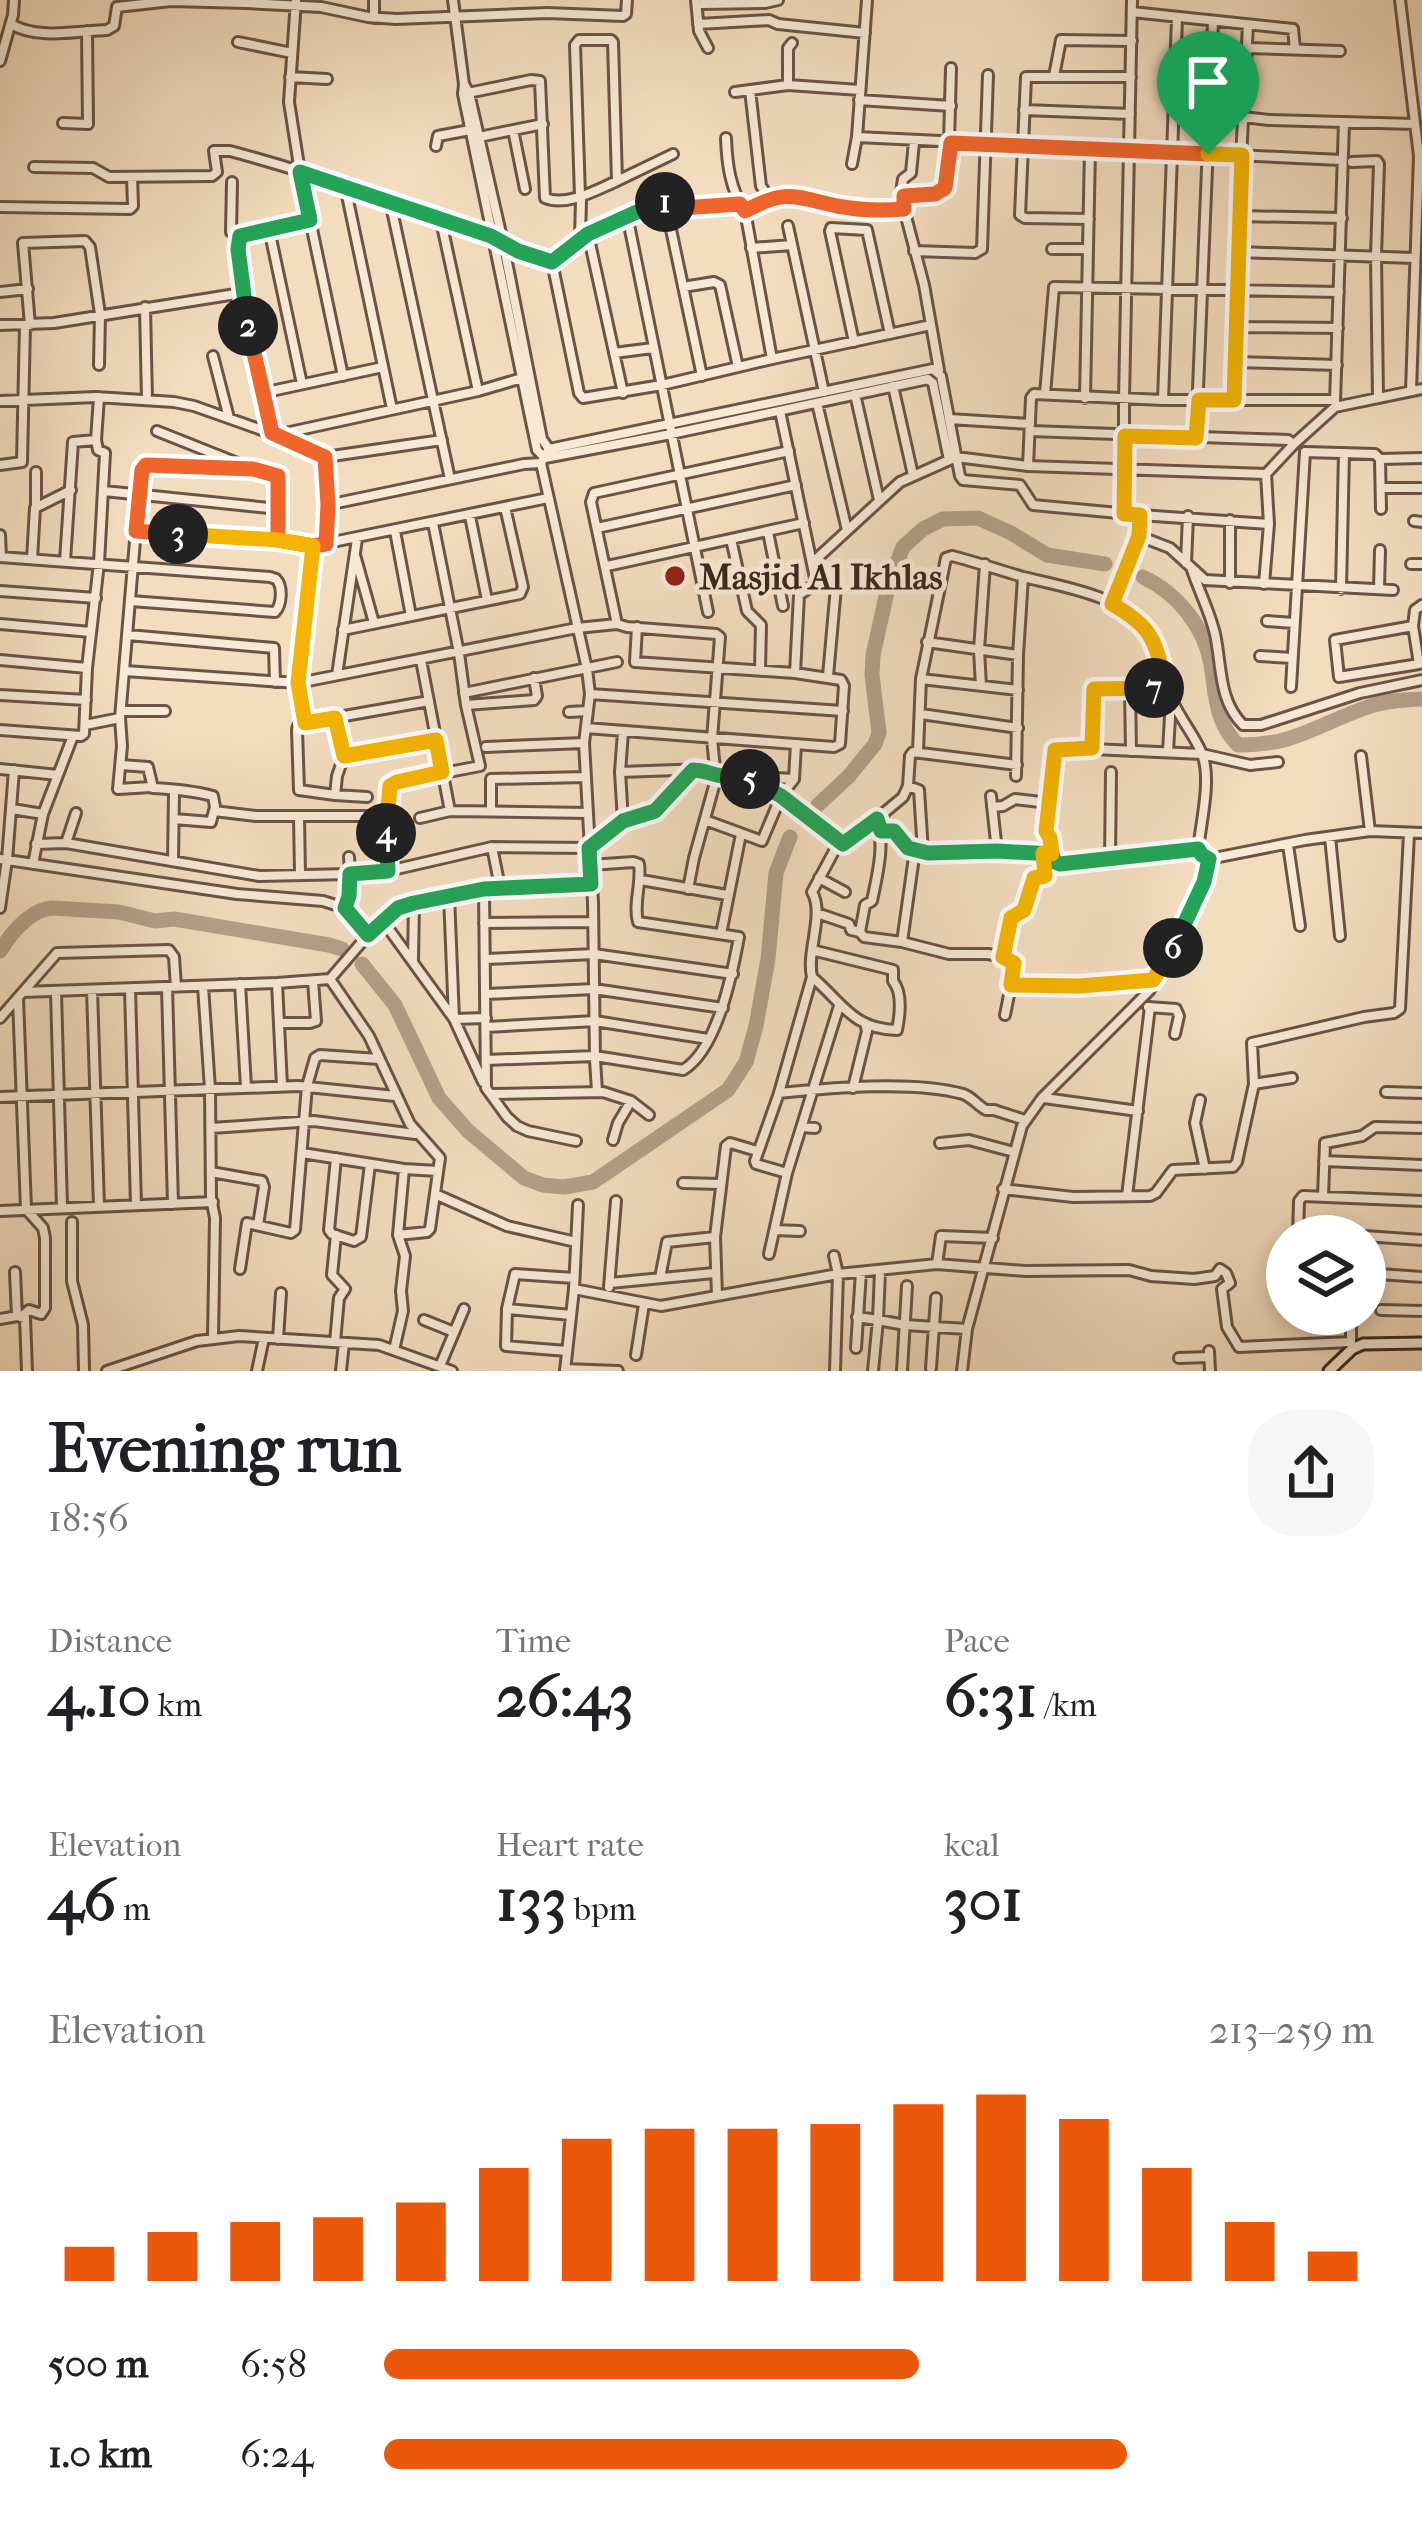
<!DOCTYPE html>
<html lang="en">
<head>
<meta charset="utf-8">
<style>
  :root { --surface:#fff; --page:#f6f6f6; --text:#202124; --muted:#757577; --accent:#ea580c }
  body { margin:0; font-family:"IM FELL French Canon",serif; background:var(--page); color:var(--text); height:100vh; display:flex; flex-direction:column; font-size:45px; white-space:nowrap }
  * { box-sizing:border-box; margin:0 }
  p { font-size:39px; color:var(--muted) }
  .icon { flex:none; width:66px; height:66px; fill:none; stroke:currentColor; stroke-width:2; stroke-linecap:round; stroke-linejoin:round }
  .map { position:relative; height:1371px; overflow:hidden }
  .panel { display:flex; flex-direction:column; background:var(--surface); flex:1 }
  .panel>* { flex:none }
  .buttons { position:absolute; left:1266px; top:1215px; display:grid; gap:24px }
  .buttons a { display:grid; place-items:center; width:120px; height:120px; border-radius:50%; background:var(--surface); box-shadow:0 6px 18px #0003; font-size:60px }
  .pin { position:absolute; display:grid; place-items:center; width:102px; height:102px; color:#fff; margin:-123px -51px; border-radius:50% 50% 50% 0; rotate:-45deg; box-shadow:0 0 12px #0007 }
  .pin .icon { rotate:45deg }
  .km { position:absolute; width:60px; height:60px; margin:-30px; border-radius:50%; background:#222; color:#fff; font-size:33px; line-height:60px; text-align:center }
  .round { display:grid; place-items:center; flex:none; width:126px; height:126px; border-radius:48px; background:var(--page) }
  .headline { display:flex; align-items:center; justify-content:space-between; height:204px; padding:0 48px }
  h1 { font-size:66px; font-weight:700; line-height:90px }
  .metrics { display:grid; grid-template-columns:repeat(3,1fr); gap:18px; height:204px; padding:12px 48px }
  .metrics div { display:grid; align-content:center }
  .metrics b { font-size:60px; font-weight:700 }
  .metrics small { font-size:33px; font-weight:400 }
  .metrics p { font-size:33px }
  .chart { height:336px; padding:24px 48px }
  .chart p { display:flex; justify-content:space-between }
  .chart svg { width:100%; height:216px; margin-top:12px; stroke:var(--accent); stroke-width:6 }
  ul { padding:0 48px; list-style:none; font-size:39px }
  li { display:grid; grid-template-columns:192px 144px 1fr; align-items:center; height:90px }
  li i { height:30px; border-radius:15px; background:var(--accent) }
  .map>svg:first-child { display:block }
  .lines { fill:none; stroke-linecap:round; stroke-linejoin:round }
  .river { stroke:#b49f88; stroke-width:15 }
  .street-casing { stroke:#695446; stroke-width:14 }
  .secondary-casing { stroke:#3b271d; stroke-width:15 }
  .street { stroke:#f7e9d5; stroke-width:8 }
  .secondary { stroke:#f7e9d5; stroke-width:9 }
  .split-1-casing { stroke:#fff; stroke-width:24 }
  .split-2-casing { stroke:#fff; stroke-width:24 }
  .split-3-casing { stroke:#fff; stroke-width:24 }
  .split-4-casing { stroke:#fff; stroke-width:24 }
  .split-5-casing { stroke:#fff; stroke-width:24 }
  .split-6-casing { stroke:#fff; stroke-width:24 }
  .split-7-casing { stroke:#fff; stroke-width:24 }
  .split-8-casing { stroke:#fff; stroke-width:24 }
  .split-1 { stroke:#f0652b; stroke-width:15 }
  .split-2 { stroke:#22a559; stroke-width:15 }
  .split-3 { stroke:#f0652b; stroke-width:15 }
  .split-4 { stroke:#f5b400; stroke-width:15 }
  .split-5 { stroke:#22a559; stroke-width:15 }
  .split-6 { stroke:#22a559; stroke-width:15 }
  .split-7 { stroke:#f5b400; stroke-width:15 }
  .split-8 { stroke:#f5b400; stroke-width:15 }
  .poi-dot { fill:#8f2418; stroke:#f7e9d5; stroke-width:4.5 }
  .labels { text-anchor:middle; stroke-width:10; stroke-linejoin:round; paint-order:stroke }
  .poi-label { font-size:36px; font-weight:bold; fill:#3b271d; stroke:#f7e9d5; text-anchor:start }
</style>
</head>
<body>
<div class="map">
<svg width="1422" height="1371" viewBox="0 0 1422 1371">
  <rect width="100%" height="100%" fill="#f3ddbf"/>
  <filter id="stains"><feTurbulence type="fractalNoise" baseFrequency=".00167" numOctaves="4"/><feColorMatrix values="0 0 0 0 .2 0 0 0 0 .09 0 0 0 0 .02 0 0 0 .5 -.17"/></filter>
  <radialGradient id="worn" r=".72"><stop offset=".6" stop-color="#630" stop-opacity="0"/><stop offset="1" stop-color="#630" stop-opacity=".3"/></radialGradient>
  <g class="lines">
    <path class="river" d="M1143,577C1177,593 1205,627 1211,665C1216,695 1215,722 1238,745C1293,746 1317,725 1365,708C1383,701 1403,700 1422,699
      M818,805L849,776L875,744L879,733L872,675L873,655L889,583L903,547L923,529L943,519L978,518L1011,533L1047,555L1105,564
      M0,951C12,932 30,910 52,908L119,912L155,921L174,919L329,945L342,949
      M362,964L395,1005L439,1098L468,1131L524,1178L543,1185L564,1187L593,1182L728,1090L746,1062L756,1026L768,959L776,873L790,837"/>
    <defs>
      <path id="street" d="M296,0L289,102L300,172L343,376
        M374,0V18
        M453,0L464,84L463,94L537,450L545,458
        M696,0L699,31L708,48
        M1400,0L1419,156L1411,391
        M702,4L765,3L778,0
        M1132,12L1293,29L1295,49
        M11,24C37,40 77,31 107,30L114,26L117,7L171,1L247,3L321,7L368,17L396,19L547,13L623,16L626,14L627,0
        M698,24L769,20L778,24L865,33
        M238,42L292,53
        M1248,48L1340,51
        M0,61L13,15L14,0
        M1054,76L1061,40L1132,41
        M290,77L327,79
        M788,85V48L792,43
        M750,90L761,186L771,200
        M735,92L788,85L860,90
        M463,94L531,80L540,81L545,198C567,207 596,190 617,181L613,42L611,40H579L575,45L580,196L581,200L580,238
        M859,100L951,106
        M1024,110L1130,114
        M1243,117L1269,120L1415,124
        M63,123L88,124L87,31
        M513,130L525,189
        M479,137L543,124
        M857,137L1341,160
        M726,138C727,164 730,189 745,211L772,359
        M436,146L438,136L470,130
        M1352,162L1377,161L1379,164L1376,256L1378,397
        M852,164L857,137L867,0
        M34,167L93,168L109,177L212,176L217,172L214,151H230C316,174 401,204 485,234C508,242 527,258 552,262L588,234L627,215L665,201L702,376
        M617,181L673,154
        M232,182L231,232L240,235
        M345,186L392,409
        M904,196L901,192L903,179L911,173L914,142
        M390,201L450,479
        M0,207L130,209L133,206L132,177
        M667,209L740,204
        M904,209V196C922,195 941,199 948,180L951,68
        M745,211C788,188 794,197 837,206C859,210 883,210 904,209L924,285L939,370
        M627,215L708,612
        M1238,216L1342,218
        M1089,219L1025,218L1020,215L1026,77H1131
        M441,221L478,391
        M788,226L824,392
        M269,229L302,384
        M588,234L623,393
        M751,248L792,245
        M1052,249H1088
        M914,251L975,253L982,249L988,75
        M1238,252L1414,258
        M552,262L579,393L583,398L662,385L772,359L931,325
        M683,287L714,282L720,285L738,367
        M0,292L28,289
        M145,307L147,400
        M0,325L54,323L242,293
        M30,325L23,243L85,241L90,247L100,314L99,365
        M1236,327L1338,328
        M854,342L830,231L831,228L867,230L890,334
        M614,353L653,348
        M213,356L229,418
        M1235,362L1337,365
        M893,386L913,475
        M262,393L383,367
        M855,394L879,500
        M1045,394L1054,287L1339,292
        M1085,398L1090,149
        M1163,400L1177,18
        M1234,400L1238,216L1248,25
        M0,401L96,397L174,402L194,406L276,435L478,391L529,376
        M1335,402L1344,122
        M817,403L847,530
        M780,411L815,578
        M949,419L1030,424
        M157,431L250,468
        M1030,431L1288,440L1294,444
        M271,433L244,308L239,240L240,235L244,234L310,221
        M277,436L325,457L327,505L325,544
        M1196,438L1213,22
        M549,449L933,369L941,376L960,476L963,480L1020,485L1033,505L1140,515L1139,536L1112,604
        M325,457L442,440
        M545,458L671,434L928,379L933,383L949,460
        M1380,459L1381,509
        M541,463L587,669L590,694L584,743L593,902L595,1060L597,1091
        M0,465L22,462L25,325
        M1028,466L1031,398L1034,394L1163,400H1335
        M36,472V507
        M1381,488H1422
        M104,491L279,509
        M327,505L524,464L541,463L549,449L542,439L503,242L469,93L464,84
        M1124,514V399L1132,0
        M1140,515L1269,524
        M470,516L487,600
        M1230,520V583
        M1414,521L1422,522
        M597,528L796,485
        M136,531L278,540L313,546
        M395,531L411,616
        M768,532L783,606
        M0,535L1,557
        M1139,536L1170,548L1205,580L1393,590
        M731,539L747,611L761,625L760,670
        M355,555L374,623
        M0,557L270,577L276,579C283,586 282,605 275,612L131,601
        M32,559L35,508L71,490
        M65,561L73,442L96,440L99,397
        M813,562L900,482L956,457L1028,466L1266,474
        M1186,563L1188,516
        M1411,564H1422
        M607,566L804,523
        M1192,570C1199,591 1210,612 1215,634C1222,666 1218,700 1243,725H1261L1360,693L1422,680
        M1264,584L1269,524L1266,474L1294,444L1335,407L1422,389
        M1341,589L1344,453
        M1379,589L1380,550
        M0,591L96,598
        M1267,621L1294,623
        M0,624L91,632
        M617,624L627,627L716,634L720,637L712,739L716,779L694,858L688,889
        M1413,626L1419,664L1339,677L1335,640L1413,626L1415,610L1422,605
        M343,630L520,594L523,587L505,507
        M128,635L274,648L275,682
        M927,642L1018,655
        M1260,656L1292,658
        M0,660L87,668
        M421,660L450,811L588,813
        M125,671L298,683L577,628L617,624L591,502L594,493L789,451
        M795,673L799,595L833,572L837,576L828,676
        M337,675L357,539
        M921,679L1018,690
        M981,686L979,650L985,564
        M1167,687L1094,689L1092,749L1202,754L1250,765L1278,762
        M1291,687L1305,452L1375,454L1380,459L1422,458
        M1130,689L1131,751
        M464,693L617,662
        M590,694L843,711
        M0,695L86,700
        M466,705L534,700L537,696L534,678
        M121,711H165
        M569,712L587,711
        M921,714L1018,728
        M120,718L122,746L118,789L151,787
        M335,718L344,756
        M305,723L429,701
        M85,725L120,718L141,470L145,465L253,469L278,476V540
        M586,728L834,747L840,744L844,686L841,680L795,673L635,662L637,627
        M0,730L81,736L84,734L87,668L99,563L105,453L98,450L96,440
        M437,739L344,756L337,776L335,795L299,790L297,730L298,726L305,723L298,683L313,546L548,498
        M486,747L584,743
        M918,751L921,679L946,558L952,556C976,562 999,570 1023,577C1061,586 1124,596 1148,631C1162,650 1163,678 1172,700C1180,719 1198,740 1203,757C1211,781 1201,823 1198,849L1202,855L1209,859
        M1168,751L1171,700
        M1361,756L1370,831
        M121,765L148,767L153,788C172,789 194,791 213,796L215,807L211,822L174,819
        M0,769L58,775
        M620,772L705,769L715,775L794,779
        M744,776L781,796L843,844L849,842L903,797L908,786L910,756L913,752L1017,765
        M1016,776L1018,655L1023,577
        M908,786L919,790L923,852L1052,853L1055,862L1060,864L1198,849
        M335,795L367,797
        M991,796L997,851
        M992,807L1003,806L1015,799L1049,803
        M12,809L43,814
        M491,810V779L586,777
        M214,811L256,816H368
        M299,816L300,875
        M420,818L450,811
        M705,820L762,841L781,796L794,779L796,744
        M623,821L620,772L623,732
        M881,831H894L908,847L919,851
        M1330,837L1340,936
        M66,843L76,813
        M36,844L66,843L259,876L350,874L388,871L492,847L589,848L623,821L655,811L693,770
        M1288,845L1300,926
        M492,847L500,887
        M1052,853L1050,838L1045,831L1055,750L1092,749
        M0,859L237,894L323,901L345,908L368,935
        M1110,859L1111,772
        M173,861L174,792
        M33,864L43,814L73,736
        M388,871L385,844L390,786L397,782L480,766L466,705L459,653L433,523
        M819,878L845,892
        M641,880L727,895
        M484,889L486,1088L507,1117L517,1126L528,1131L576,1141
        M449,895L454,1019L486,1018
        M0,908L7,860L14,770
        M345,908L351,882L349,857
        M817,913L849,924L851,930L860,932L864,937L902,942L915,850
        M383,921L454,1019L483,1082
        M484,923L593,922
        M860,932L865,905L872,901C877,876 886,843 876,819
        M721,934L741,834
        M902,942L949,954H988L1009,958L1015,966L1011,985L1079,986L1153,980
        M812,950L893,970V981C903,993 900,1015 897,1030C852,1029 842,1002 812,977
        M1003,957L1011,918L1024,909L1033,877L1045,875L1043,853
        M486,959L594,954L733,974
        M413,961L414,903
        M330,979L369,1036L410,1124L440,1158L430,1229L427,1232L398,1235L404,1169
        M277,983L282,1086
        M240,984L246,1087
        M203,986L210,1089L211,1198L215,1218L213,1338
        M167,987L173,1204
        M130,989L136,1205
        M92,990L99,1206
        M23,992L277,983L330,979L368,935L404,905L484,889L591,884
        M56,992L62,1207
        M486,994L594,989L723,1008
        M18,998L26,1209L43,1228L45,1238V1308L41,1314L29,1310L22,1316
        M1148,1007L1176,1009L1179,1016L1175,1034
        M1005,1015L1011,985
        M0,1018L57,953L169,950L174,957L176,987
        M279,1023H310L316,1021L313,981
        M486,1027L595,1021L708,1039
        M486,1060L595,1056L683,1070C717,1050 732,975 739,937L638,922C633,904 642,883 639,864L633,862L591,865
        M1254,1084L1292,1078
        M853,1088L867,1031L865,1023
        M1386,1092L1422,1093
        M779,1093C830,1088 913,1080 963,1094C972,1097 977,1105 986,1110H994L1025,1120
        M492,1094L603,1092L631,1101L649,1115
        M0,1097L298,1086L395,1096
        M1044,1098L1138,1111
        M1200,1100L1195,1123L1205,1169
        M802,1127L815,1128
        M211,1128L314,1121L415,1134
        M613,1140L618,1123L631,1101
        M940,1143L969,1140L1014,1152
        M302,1153L404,1169L438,1171
        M336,1158L329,1230L332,1234L354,1241L361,1237L370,1164
        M1324,1161L1422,1165
        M211,1172L262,1181L264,1187L258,1225
        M787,1173L756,1164L755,1161L779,1093L812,977C806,951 825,914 812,892L839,842
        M683,1183L720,1184
        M1003,1189L1073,1197L1150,1196L1156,1193L1173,1170L1233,1167L1237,1162L1254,1084L1252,1043L1364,1017L1394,1013L1400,1009L1409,834
        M435,1194L507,1226L576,1242
        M1127,1196L1150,1007
        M1323,1197L1325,1143L1362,1136L1375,1127L1422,1128
        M0,1211L213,1202
        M72,1222V1281L83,1325L84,1371
        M775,1230L800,1231
        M1298,1232L1363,1236
        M1298,1236L1299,1201L1303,1196L1422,1201
        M1365,1236L1422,1240
        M769,1254L787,1173L839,1006
        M834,1256L838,1274L835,1371
        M937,1264L941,1236L993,1238
        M240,1269L247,1223L291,1233L295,1230L307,1086L315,1058L320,1055L379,1059
        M1274,1269L1287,1271
        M880,1271L878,1320L905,1325L967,1329
        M15,1272L17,1316
        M1365,1273L1422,1277
        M660,1278L667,1242L715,1237
        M610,1283L714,1273
        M609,1287L616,1201
        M574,1289L661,1306L838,1274L937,1264L1025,1271L1129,1270L1151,1276L1194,1279L1215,1276L1220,1269L1226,1273L1230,1283L1222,1289L1227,1327L1239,1347L1351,1342
        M717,1296L715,1237L726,1146L730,1143L757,1151
        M507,1309L571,1315
        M1381,1310L1422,1311
        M857,1317L878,1320L873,1371
        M0,1319L17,1316L25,1318L27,1371
        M424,1320L454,1332
        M278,1339L281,1293
        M335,1342L339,1298L345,1289L332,1275L336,1235
        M1351,1342V1314
        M856,1348L861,1272
        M394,1350L403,1311L401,1291L405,1256L398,1235
        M567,1351L506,1346L507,1309L515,1274L574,1278
        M1209,1351L1210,1371
        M636,1355L644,1304
        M1179,1358L1209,1357
        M440,1366L464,1309
        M931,1368L936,1298
        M565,1369L618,1371
        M107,1371L197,1341L239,1336L379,1345L452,1371
        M257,1371L264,1338
        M341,1371L344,1343
        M565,1371L574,1289L578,1205
        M902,1371L907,1286
        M962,1371L967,1329L1022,1126L1042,1098L1150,990L1179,937L1204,882L1209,859L1305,840L1370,831L1422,833"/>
      <path id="secondary" d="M1329,1371L1352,1349L1363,1344L1422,1343"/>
    </defs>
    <use href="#street" class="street-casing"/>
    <use href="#secondary" class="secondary-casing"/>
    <use href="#street" class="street"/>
    <use href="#secondary" class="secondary"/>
  </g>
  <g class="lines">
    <defs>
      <path id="split-1" d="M665,202L667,209L740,204L745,211C788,188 794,197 837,206C859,210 883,211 904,209V196L935,194L945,188L951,143L1208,154"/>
      <path id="split-2" d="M248,326L238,249L240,236L310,220L300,172L491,236L518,251L552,262L588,234L661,201L665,202"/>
      <path id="split-3" d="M178,534L136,531L142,470L146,465L253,469L278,476V540L313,546L326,544L328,505L325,457L272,433L248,326"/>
      <path id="split-4" d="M178,534L278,540L313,546L298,683L305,723L335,718L344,756L436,740L442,772L397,782L390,786L386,833"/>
      <path id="split-5" d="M386,833L388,871L350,874L349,896L345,908L368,935L398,908L414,903L484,889L591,884L589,848L623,821L655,811L693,770C703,770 708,773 717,775C729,778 739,773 750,779"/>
      <path id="split-6" d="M750,779L781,796L843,844L877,819L881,831H894L908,848L928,853L997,851L1052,854L1055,862L1060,864L1198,849L1202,855L1209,859L1204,882L1173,948"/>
      <path id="split-7" d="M1154,688L1094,689L1092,748L1055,750L1046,831L1050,838L1052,854L1043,853L1045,876L1034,878L1024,910L1011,918L1003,957L1014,963L1011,985L1079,986L1153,980L1173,948"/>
      <path id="split-8" d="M1154,688L1167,687C1154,642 1156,629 1112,604L1139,536L1140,515L1124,514L1125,436L1196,438L1199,400H1234L1242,155L1208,154"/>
    </defs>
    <use href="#split-1" class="split-1-casing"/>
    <use href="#split-2" class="split-2-casing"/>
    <use href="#split-3" class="split-3-casing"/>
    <use href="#split-4" class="split-4-casing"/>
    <use href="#split-5" class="split-5-casing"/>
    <use href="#split-6" class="split-6-casing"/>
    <use href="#split-7" class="split-7-casing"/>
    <use href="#split-8" class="split-8-casing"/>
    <use href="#split-1" class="split-1"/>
    <use href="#split-2" class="split-2"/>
    <use href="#split-3" class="split-3"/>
    <use href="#split-4" class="split-4"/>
    <use href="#split-5" class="split-5"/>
    <use href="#split-6" class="split-6"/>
    <use href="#split-7" class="split-7"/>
    <use href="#split-8" class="split-8"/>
  </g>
  <circle class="poi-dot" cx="675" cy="576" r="12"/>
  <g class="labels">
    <g class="poi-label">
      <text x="699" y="589">Masjid Al Ikhlas</text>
    </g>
  </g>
  <rect width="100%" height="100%" filter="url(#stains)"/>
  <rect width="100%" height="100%" fill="url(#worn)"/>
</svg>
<div class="buttons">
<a><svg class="icon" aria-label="layers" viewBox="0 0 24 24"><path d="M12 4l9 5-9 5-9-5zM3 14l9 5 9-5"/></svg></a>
</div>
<div class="pin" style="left:1208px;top:154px;background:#1e9e55"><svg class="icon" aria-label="arrive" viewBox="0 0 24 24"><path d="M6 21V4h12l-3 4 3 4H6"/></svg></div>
<b class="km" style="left:665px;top:202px">1</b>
<b class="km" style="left:248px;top:326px">2</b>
<b class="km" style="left:178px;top:534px">3</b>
<b class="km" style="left:386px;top:833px">4</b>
<b class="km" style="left:750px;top:779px">5</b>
<b class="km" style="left:1173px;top:948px">6</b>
<b class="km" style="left:1154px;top:688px">7</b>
</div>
<section class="panel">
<div class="headline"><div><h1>Evening run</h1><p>18:56</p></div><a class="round"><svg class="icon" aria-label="share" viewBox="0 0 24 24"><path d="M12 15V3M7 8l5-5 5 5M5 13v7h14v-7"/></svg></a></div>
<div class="metrics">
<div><p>Distance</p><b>4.10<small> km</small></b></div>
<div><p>Time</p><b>26:43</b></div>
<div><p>Pace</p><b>6:31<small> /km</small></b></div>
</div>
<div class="metrics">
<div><p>Elevation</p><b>46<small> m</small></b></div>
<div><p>Heart rate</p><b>133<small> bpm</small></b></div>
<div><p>kcal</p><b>301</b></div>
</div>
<div class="chart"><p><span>Elevation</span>213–259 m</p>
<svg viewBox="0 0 160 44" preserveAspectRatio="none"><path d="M5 44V37M15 44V34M25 44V32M35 44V31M45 44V28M55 44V21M65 44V15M75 44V13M85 44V13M95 44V12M105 44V8M115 44V6M125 44V11M135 44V21M145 44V32M155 44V38"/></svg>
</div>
<ul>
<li><b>500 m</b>6:58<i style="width:54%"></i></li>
<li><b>1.0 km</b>6:24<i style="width:75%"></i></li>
</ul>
</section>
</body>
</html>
